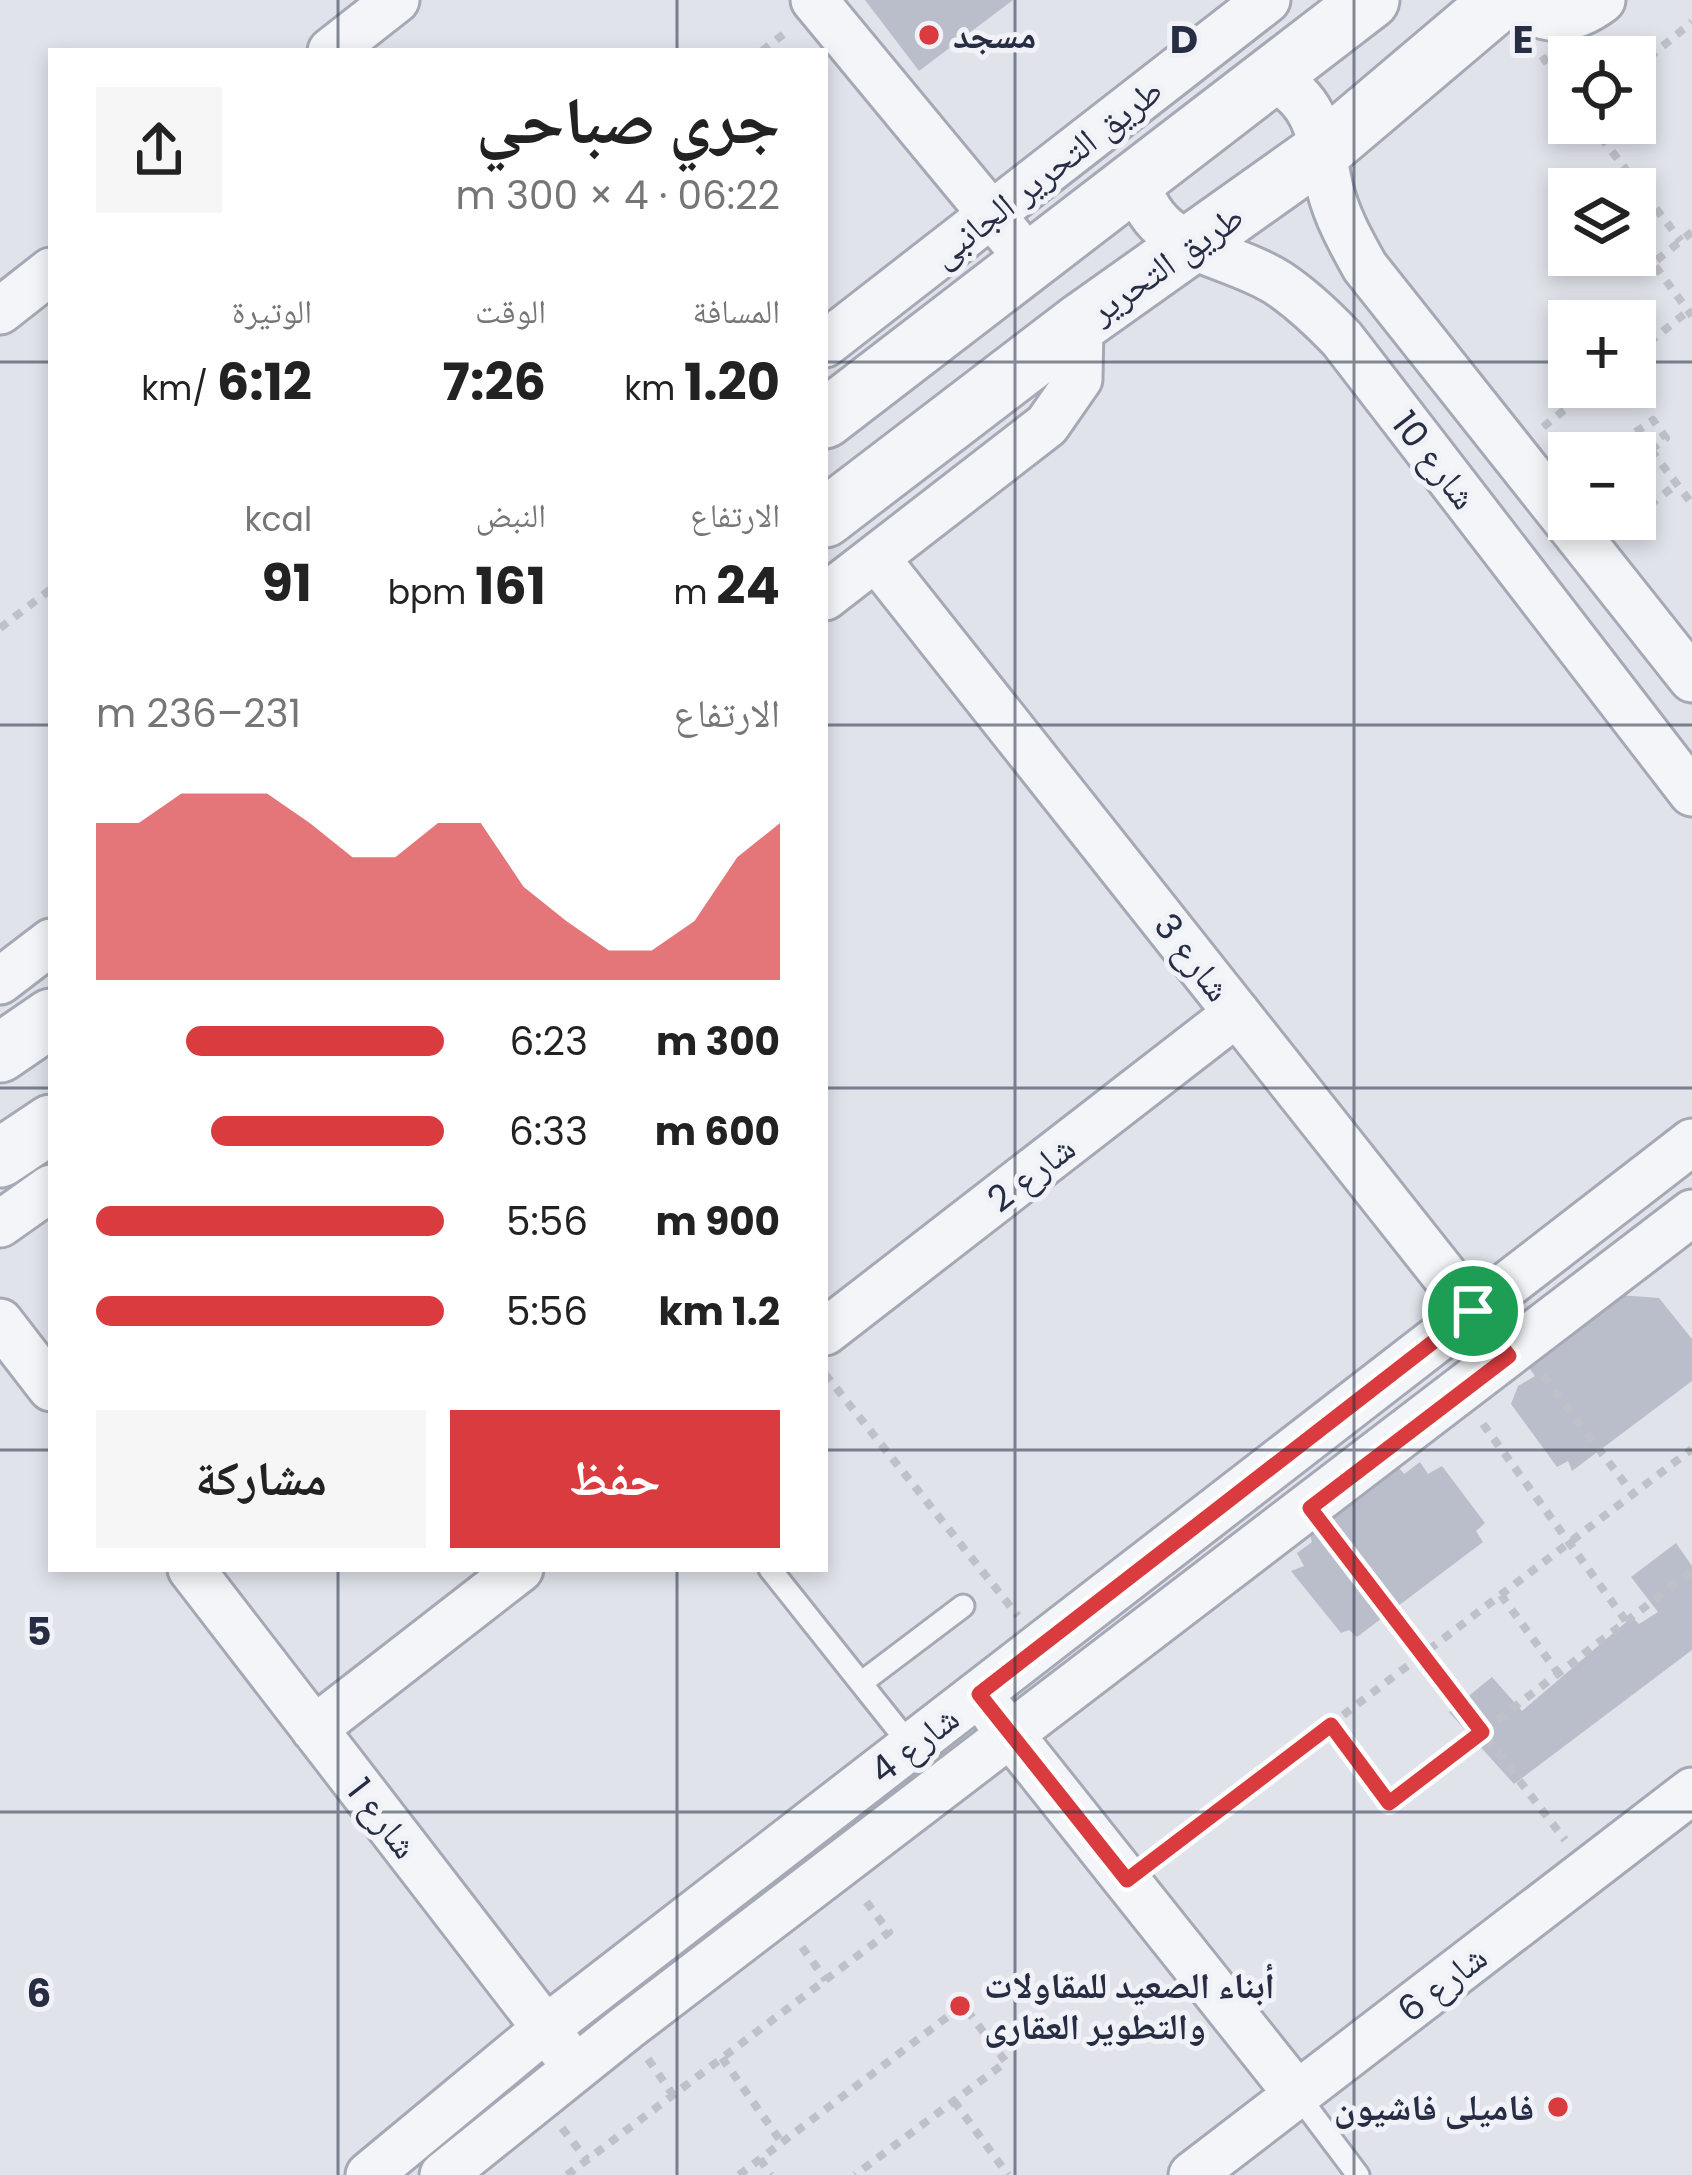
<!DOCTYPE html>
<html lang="ar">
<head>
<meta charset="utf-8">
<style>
  :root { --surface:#fff; --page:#f6f6f6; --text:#222; --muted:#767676; --accent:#da3b3f }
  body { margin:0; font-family:Poppins,"Noto Naskh Arabic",sans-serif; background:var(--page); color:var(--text); direction:rtl; height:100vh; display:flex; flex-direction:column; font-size:45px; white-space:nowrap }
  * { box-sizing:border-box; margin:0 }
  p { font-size:39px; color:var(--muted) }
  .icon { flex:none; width:66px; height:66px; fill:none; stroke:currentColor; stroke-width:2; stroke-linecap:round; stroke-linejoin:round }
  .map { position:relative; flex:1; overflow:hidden; direction:ltr }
  .drawer { position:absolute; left:48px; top:48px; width:780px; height:1524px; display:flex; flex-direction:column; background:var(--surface); border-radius:0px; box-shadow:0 6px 18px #0003; direction:rtl }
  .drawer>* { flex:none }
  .controls { position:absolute; left:1548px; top:36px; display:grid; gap:24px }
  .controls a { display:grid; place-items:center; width:108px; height:108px; border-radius:0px; background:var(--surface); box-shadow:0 6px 18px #0003; font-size:60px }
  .pin { position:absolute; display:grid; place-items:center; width:102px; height:102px; color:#fff; margin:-51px; border:6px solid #fff; border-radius:50%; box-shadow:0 3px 12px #0007 }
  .round { display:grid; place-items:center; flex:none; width:126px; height:126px; border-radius:0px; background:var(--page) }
  .summary { display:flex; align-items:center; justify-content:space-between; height:204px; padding:0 48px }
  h1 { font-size:66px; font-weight:700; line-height:90px }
  .stats { display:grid; grid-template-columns:repeat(3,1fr); gap:18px; height:204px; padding:12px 48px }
  .stats div { display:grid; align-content:center }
  .stats b { font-size:51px; font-weight:700 }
  .stats small { font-size:33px; font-weight:400 }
  .stats p { font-size:33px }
  .chart { height:336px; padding:24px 48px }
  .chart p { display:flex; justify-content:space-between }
  .chart svg { width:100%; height:216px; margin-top:12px; fill:var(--accent); opacity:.7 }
  .cta { display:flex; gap:24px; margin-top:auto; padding:24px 48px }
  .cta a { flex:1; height:138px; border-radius:0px; background:var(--accent); color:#fff; font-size:48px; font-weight:700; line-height:138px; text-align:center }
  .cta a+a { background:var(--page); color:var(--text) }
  ul { padding:0 48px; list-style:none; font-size:39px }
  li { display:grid; grid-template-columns:192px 144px 1fr; align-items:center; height:90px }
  li i { height:30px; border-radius:15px; background:var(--accent) }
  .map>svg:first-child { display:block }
  .building { fill:#babecb }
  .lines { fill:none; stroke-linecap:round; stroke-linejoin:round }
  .service-casing { stroke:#a5a9b5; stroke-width:27 }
  .minor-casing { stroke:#a5a9b5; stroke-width:51 }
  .tertiary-casing { stroke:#a5a9b5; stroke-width:63 }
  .path { stroke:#bfc1c9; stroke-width:8; stroke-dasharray:9 9; stroke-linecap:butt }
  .service { stroke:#f4f5f8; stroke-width:21 }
  .minor { stroke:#f4f5f8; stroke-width:45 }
  .tertiary { stroke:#f4f5f8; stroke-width:57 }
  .route-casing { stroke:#fff; stroke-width:24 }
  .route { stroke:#da3b3f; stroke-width:15 }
  .grid { fill:none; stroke:#272e44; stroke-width:3; stroke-opacity:0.55 }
  .poi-dot { fill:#da3b3f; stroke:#f0f2f8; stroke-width:4.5 }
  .labels { text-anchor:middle; stroke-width:10; stroke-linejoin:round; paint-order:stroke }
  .poi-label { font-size:36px; font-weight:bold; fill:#272e44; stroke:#f0f2f8; text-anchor:start }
  .street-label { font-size:36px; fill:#272e44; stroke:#f0f2f8 }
  .grid-label { font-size:39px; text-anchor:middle; font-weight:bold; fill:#272e44; stroke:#f0f2f8; stroke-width:10; stroke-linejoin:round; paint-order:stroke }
</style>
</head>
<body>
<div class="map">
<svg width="1692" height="2175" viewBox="0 0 1692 2175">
  <rect width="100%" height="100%" fill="#e0e3ea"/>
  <path class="building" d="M865,0H1013L919,71Z
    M1619,1295L1659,1298L1692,1339V1381L1572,1471L1568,1461L1557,1467L1511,1404L1518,1386L1535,1376L1525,1362Z
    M1420,1462L1428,1474L1442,1466L1485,1523L1476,1531L1483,1542L1357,1637L1349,1630L1341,1633L1291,1571L1304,1566L1297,1553L1312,1542L1310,1535L1396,1464L1404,1474Z
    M1676,1543L1692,1566V1650L1514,1784L1449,1712L1492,1677L1522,1711L1632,1617L1639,1624L1658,1612L1631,1577Z"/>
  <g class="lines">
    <defs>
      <path id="service" d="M770,1569L911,1746
        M861,1683L963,1606
        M1297,2094L1358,2175"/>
      <path id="minor" d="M814,0L1011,238
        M1517,0C1545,26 1574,21 1602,0
        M331,51L396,0
        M1272,77C1322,104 1319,140 1330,189C1337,217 1351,242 1365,267L1692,679
        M1138,183C1154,252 1226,250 1278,283C1302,299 1322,318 1342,339L1692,793
        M0,311L51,271
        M825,344L1267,0
        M876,558L1492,1335
        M825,597L1047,425L1079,379L1080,323
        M0,981L51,942
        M0,1224L51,1188
        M0,1322L51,1388
        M825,1332L1237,1013
        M191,1569L563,2051
        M995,1715L1297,2094
        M314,1729L520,1569
        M369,2175L545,2029L1692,1142
        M443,2175L626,2028L1692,1213
        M1192,2175L1692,1791"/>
      <path id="tertiary" d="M825,419L1370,0
        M825,518L1080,323L1325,149L1501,0
        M0,1053L51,1018
        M0,1158L51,1124"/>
    </defs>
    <use href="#service" class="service-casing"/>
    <use href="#minor" class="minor-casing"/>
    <use href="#tertiary" class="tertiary-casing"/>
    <path class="path" d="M762,51L789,30
      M1542,56L1569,95
      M1635,69L1692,22
      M1590,123L1681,241
      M1692,232L1653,263L1692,316
      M1635,354L1688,311
      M1543,427L1593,387
      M1651,450L1692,504
      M1606,453L1653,420L1666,438L1635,462
      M1635,516L1677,484
      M0,628L51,589
      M825,1374L1018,1616
      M1543,1376L1633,1494
      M1483,1424L1626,1621
      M1333,1538L1565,1840
      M1501,1595L1558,1673
      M1331,1725L1389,1803L1692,1571
      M1157,1857L1692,1449
      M802,1947L826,1980
      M722,2058L782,2143
      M648,2059L673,2095
      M954,2101L1008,2175
      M562,2128L587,2160
      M760,2159L771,2175
      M567,2175L889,1932L862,1896
      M739,2175L963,2005L1006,2062L855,2175"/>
    <use href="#service" class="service"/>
    <use href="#minor" class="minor"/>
    <use href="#tertiary" class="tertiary"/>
  </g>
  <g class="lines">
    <defs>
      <path id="route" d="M1473,1311L1509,1356L1310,1508L1482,1732L1389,1803L1331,1725L1127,1880L979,1694Z"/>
    </defs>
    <use href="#route" class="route-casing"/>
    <use href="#route" class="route"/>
  </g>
  <path class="grid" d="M338,0V51M677,0V51M1015,0V2175M1354,0V2175M0,362H51M825,362H1569M1635,362H1692M0,725H51M825,725H1692M0,1088H51M825,1088H1692M0,1450H51M825,1450H1692M338,1569V2175M677,1569V2175M0,1812H1692"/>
  <g class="poi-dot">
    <circle cx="929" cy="35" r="12"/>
    <circle cx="960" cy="2006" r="12"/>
    <circle cx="1558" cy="2107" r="12"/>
  </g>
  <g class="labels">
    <g class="poi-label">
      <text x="953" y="48">مسجد</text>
      <text x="984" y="1998">أبناء الصعيد للمقاولات<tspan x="984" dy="41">والتطوير العقارى</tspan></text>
      <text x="1534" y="2120" text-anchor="end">فاميلى فاشيون</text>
    </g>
    <g class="street-label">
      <text transform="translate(1046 172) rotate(-38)" y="13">طريق التحرير الجانبى</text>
      <text transform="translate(1166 263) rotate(-35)" y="13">طريق التحرير</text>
      <text transform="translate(1435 460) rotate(52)" y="13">شارع 10</text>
      <text transform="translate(1193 957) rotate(52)" y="13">شارع 3</text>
      <text transform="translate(1031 1173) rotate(-38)" y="13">شارع 2</text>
      <text transform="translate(914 1744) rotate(-38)" y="13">شارع 4</text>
      <text transform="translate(383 1818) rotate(52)" y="13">شارع 1</text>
      <text transform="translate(1442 1983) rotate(-38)" y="13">شارع 6</text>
    </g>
  </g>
  <g class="grid-label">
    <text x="1184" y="53">D</text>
    <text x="1523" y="53">E</text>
    <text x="39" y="1645">5</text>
    <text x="39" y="2007">6</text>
  </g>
</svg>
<div class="controls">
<a><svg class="icon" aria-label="locate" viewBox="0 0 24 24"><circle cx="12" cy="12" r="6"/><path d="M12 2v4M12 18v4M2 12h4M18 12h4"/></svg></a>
<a><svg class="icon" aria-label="layers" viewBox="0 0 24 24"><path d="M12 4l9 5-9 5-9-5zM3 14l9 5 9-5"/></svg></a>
<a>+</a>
<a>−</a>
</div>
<div class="pin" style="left:1473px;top:1311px;background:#1e9e55"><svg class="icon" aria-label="arrive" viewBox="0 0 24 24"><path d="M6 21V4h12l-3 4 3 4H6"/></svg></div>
<section class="drawer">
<div class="summary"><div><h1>جري صباحي</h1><p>06:22 · 4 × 300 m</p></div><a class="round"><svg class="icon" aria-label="share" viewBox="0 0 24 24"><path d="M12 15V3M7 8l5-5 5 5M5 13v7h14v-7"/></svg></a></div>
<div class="stats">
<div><p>المسافة</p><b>1.20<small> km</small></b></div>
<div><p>الوقت</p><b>7:26</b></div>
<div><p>الوتيرة</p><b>6:12<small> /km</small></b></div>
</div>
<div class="stats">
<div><p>الارتفاع</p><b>24<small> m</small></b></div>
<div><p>النبض</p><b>161<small> bpm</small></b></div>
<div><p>kcal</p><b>91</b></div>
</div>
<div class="chart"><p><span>الارتفاع</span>231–236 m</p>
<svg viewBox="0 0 160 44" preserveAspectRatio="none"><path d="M0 44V12L10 12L20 6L30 6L40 6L50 12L60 19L70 19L80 12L90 12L100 25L110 32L120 38L130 38L140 32L150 19L160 12V44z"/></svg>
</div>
<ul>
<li><b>300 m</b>6:23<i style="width:74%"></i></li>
<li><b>600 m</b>6:33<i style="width:67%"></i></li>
<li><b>900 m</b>5:56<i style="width:100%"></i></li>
<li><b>1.2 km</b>5:56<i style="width:100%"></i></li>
</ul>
<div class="cta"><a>حفظ</a><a>مشاركة</a></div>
</section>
</div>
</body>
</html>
